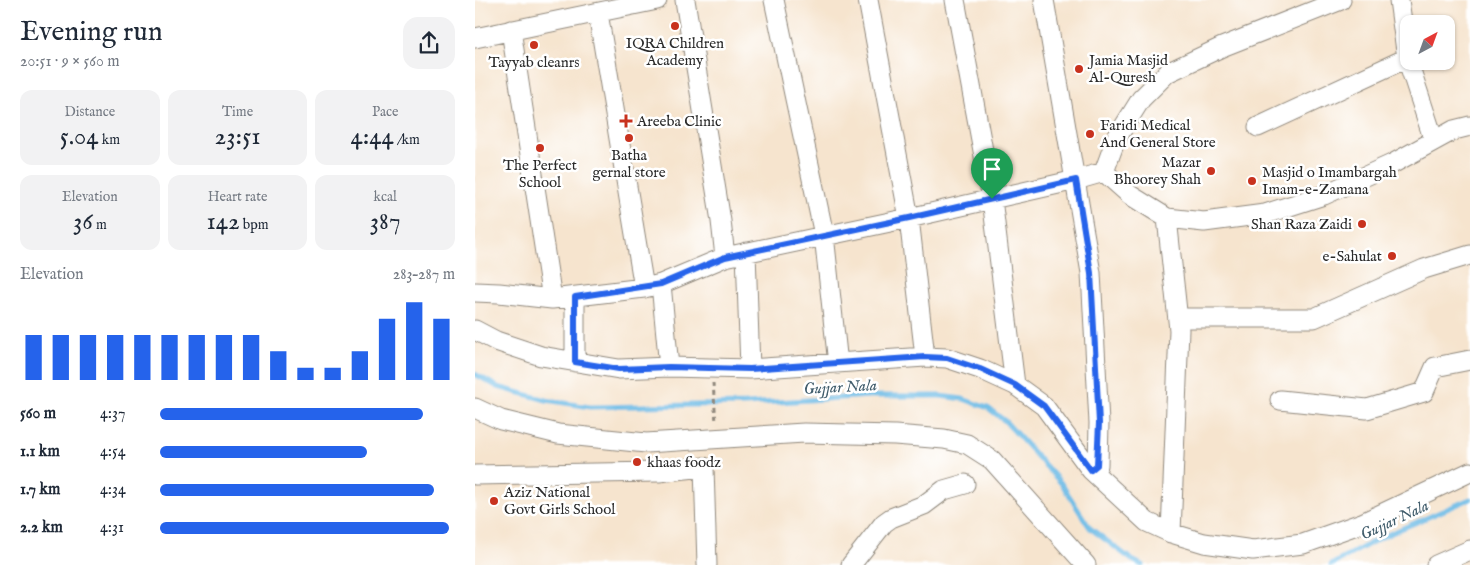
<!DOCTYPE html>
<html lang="en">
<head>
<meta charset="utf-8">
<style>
  :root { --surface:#fff; --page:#f2f2f3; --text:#1f2937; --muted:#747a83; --accent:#2563eb }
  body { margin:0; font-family:"IM FELL English",serif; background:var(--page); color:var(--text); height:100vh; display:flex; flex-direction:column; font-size:19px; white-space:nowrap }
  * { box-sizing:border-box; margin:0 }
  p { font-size:16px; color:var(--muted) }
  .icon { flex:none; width:28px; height:28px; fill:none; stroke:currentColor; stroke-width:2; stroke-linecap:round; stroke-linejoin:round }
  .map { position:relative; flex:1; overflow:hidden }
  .panel { display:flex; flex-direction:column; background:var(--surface); width:475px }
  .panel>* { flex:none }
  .needle { width:32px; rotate:41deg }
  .fabs { position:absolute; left:925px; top:15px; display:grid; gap:10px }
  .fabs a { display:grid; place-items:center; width:55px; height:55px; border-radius:10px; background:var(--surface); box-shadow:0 1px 4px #0004; font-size:25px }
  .pin { position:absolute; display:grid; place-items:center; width:42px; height:42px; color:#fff; margin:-51px -21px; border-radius:50% 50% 50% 0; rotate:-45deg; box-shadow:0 0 5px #0007 }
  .pin .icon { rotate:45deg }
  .round { display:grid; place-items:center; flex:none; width:52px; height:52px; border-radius:15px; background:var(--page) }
  .overview { display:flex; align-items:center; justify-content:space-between; height:85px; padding:0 20px }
  h1 { font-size:28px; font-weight:600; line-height:38px }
  .figures { display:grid; grid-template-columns:repeat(3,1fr); gap:8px; height:85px; padding:5px 20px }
  .figures div { display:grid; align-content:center; border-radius:12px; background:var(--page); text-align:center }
  .figures b { font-size:25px; font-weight:600 }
  .figures small { font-size:14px; font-weight:400 }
  .figures p { font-size:14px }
  .chart { height:140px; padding:10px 20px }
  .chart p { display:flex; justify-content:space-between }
  .chart svg { width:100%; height:90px; margin-top:5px; stroke:var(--accent); stroke-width:6 }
  ul { padding:0 20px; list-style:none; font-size:16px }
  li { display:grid; grid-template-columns:80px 60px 1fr; align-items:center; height:38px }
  li i { height:12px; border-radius:6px; background:var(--accent) }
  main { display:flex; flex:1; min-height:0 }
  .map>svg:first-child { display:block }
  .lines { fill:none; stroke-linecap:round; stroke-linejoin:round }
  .stream { stroke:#6bbae5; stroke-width:5 }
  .minor-casing { stroke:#90887c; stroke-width:21 }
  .path { stroke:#90887c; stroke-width:3; stroke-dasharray:4 4; stroke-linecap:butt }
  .minor { stroke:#fff; stroke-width:19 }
  .route-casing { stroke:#fff; stroke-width:10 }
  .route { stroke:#2563eb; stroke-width:6 }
  .poi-dot { fill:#c8321e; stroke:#fff; stroke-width:2 }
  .labels { text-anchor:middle; stroke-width:5; stroke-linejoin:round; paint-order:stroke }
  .poi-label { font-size:15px; fill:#2b2b2b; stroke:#fff; text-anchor:start }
  .water-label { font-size:16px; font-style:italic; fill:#415d6c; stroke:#fff }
</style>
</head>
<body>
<main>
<section class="panel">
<div class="overview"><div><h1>Evening run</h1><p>20:51 · 9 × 560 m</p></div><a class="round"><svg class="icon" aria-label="share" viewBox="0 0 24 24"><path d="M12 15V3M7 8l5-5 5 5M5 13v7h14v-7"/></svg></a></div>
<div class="figures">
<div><p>Distance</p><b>5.04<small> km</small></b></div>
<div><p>Time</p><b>23:51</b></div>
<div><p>Pace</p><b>4:44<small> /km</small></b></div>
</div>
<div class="figures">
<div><p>Elevation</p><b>36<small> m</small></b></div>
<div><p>Heart rate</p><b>142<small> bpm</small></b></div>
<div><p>kcal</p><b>387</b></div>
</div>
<div class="chart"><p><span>Elevation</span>283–287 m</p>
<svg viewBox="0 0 160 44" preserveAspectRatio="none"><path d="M5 44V22M15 44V22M25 44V22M35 44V22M45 44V22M55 44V22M65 44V22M75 44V22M85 44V22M95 44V30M105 44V38M115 44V38M125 44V30M135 44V14M145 44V6M155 44V14"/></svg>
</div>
<ul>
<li><b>560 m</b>4:37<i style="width:89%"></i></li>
<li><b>1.1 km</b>4:54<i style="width:70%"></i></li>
<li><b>1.7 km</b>4:34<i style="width:93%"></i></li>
<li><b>2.2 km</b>4:31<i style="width:98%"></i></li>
</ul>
</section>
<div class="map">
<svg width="995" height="565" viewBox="0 0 995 565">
  <rect width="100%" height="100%" fill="#fff"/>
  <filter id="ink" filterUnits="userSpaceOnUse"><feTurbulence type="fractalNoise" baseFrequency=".02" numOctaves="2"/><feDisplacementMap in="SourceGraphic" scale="10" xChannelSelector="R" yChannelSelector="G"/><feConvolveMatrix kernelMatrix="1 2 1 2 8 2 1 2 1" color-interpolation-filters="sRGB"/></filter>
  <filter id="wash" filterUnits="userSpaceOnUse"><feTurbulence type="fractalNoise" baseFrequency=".0096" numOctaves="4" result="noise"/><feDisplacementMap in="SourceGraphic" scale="20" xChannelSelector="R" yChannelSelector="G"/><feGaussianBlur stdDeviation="1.12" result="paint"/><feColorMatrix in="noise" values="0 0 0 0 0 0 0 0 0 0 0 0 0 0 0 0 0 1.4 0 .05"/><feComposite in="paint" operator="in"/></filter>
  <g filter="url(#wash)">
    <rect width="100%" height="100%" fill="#f6e4ce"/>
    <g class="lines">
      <path class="stream" d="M0,374L23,387L71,400L115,407L271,404L395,396H465L488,399L513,408L530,421L586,483L615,528L657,560L667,565
        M856,565L905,538L995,499"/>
    </g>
  </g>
  <g filter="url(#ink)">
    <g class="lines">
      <defs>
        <path id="minor" d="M210,0L246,221L250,257
          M299,0L349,235L363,364
          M393,0L434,218L450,357
          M480,0L517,199L540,385
          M569,0L616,273L624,423L623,465L616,470
          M924,0L932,58L959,141
          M123,13L169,288
          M36,30L77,299
          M0,38L182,0
          M783,127L932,58
          M629,172L655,195L692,218L729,222L790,214L849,195L917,164L979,130L995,126
          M629,172L641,139L666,99L692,73L747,47L866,0
          M692,218L704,330L696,533
          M271,252L275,369
          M186,284L194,367
          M0,292L24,293L77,299L169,288L186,284L250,257L434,218L601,180L629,172
          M100,297V362
          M703,318H839L949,269L995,255
          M0,330L21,341L66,356L144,369L194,367L275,369L450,357L472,358L505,369L540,385L569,406L616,470L672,522L696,533L729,543L778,550L828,544L887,523L995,472
          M805,400L892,409L949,392L960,367L995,360
          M0,408L26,420L83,434L171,443L329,433L420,435L469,439L492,444L517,460L611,565
          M0,475L184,472L229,467L232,565
          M376,565L409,523L416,518L449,505L469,490L490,484
          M961,565L995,550"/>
      </defs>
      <use href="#minor" class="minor-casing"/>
      <path class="path" d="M238,383L241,422"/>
      <use href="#minor" class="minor"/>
    </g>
  </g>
  <g class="lines" filter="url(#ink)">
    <defs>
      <path id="route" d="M601,180L616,273L624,423L622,465L616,470L569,406L540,385L505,369L472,358L450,357L275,369L194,367L144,369L100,362V297L186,284L250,257L434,218Z"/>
    </defs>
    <use href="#route" class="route-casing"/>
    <use href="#route" class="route"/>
  </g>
  <g class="poi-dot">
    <circle cx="200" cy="26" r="5"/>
    <circle cx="59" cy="45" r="5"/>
    <circle cx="604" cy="69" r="5"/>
    <path d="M148.5 113.5h5v5h5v5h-5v5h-5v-5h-5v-5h5z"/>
    <circle cx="615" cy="134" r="5"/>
    <circle cx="154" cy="138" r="5"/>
    <circle cx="65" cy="148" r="5"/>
    <circle cx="736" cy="171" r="5"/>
    <circle cx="777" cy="181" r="5"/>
    <circle cx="887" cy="224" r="5"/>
    <circle cx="917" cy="256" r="5"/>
    <circle cx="162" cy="462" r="5"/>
    <circle cx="19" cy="501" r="5"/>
  </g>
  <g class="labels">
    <g class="poi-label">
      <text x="200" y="48" text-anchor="middle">IQRA Children<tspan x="200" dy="17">Academy</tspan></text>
      <text x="614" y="65">Jamia Masjid<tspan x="614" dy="17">Al-Quresh</tspan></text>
      <text x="59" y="67" text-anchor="middle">Tayyab cleanrs</text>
      <text x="162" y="126">Areeba Clinic</text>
      <text x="625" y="130">Faridi Medical<tspan x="625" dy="17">And General Store</tspan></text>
      <text x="154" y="160" text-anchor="middle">Batha<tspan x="154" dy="17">gernal store</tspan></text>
      <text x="726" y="167" text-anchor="end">Mazar<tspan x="726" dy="17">Bhoorey Shah</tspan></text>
      <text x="65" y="170" text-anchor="middle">The Perfect<tspan x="65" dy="17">School</tspan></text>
      <text x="787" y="177">Masjid o Imambargah<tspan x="787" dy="17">Imam-e-Zamana</tspan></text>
      <text x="877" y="229" text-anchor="end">Shan Raza Zaidi</text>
      <text x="907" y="261" text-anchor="end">e-Sahulat</text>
      <text x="172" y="467">khaas foodz</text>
      <text x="29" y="497">Aziz National<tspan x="29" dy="17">Govt Girls School</tspan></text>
    </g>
    <g class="water-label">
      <text transform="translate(365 386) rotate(-3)" y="6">Gujjar Nala</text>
      <text transform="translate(919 519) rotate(-25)" y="6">Gujjar Nala</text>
    </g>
  </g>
</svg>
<div class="fabs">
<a><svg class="needle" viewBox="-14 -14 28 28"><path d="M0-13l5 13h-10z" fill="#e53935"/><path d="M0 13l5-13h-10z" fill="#747a83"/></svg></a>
</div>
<div class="pin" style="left:517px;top:199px;background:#1e9e55"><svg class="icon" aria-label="arrive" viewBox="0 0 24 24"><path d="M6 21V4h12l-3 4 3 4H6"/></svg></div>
</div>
</main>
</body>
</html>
